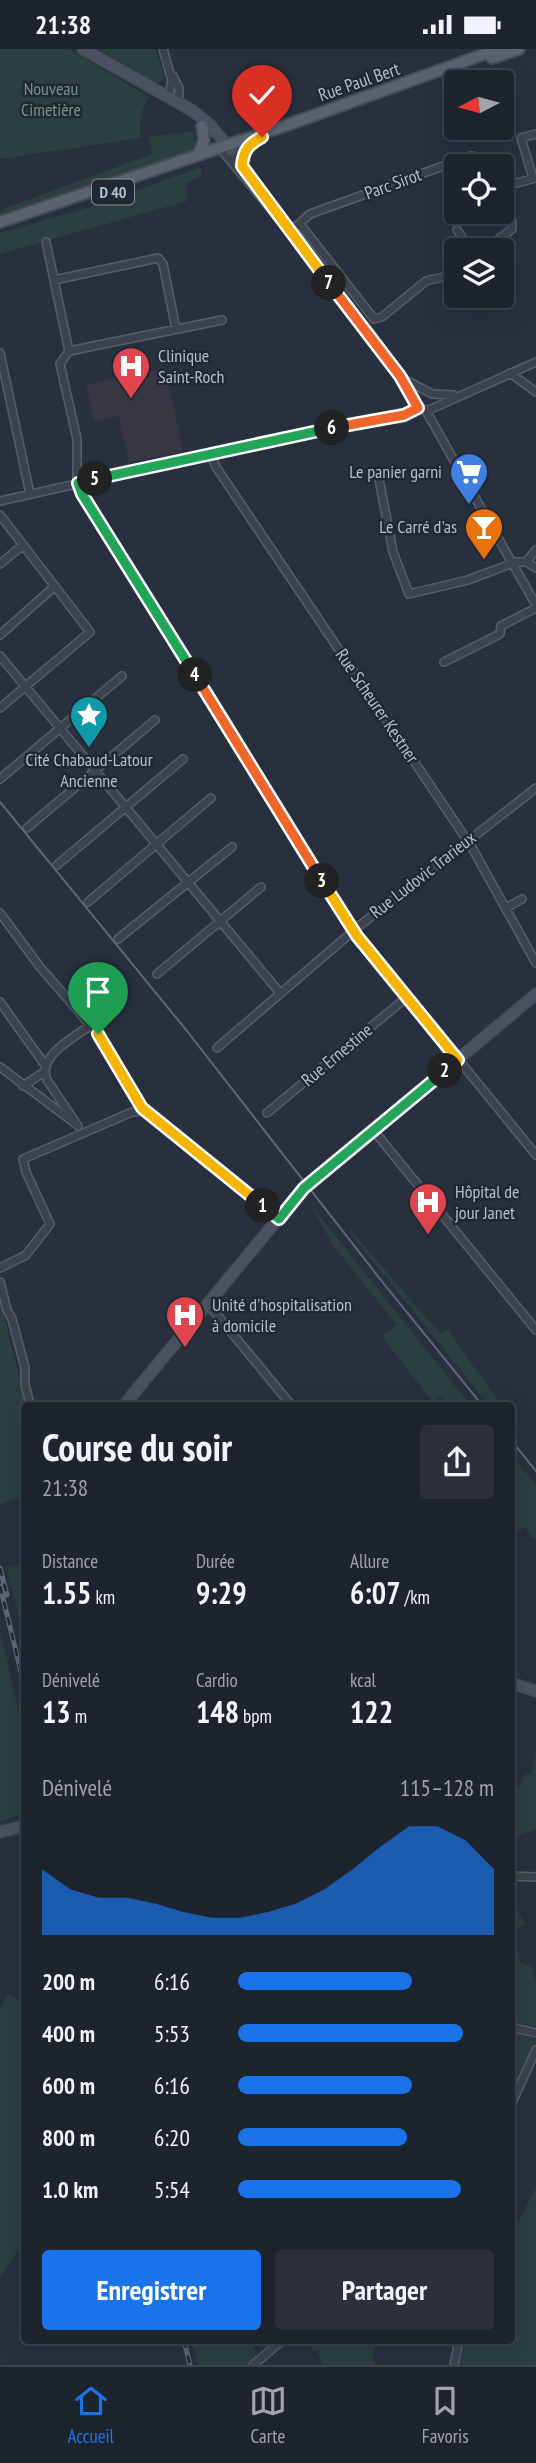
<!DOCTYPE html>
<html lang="fr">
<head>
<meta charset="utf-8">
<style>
  :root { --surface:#1e242e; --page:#2b303a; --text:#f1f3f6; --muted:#a1a4aa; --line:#3c414a; --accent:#1a73e8 }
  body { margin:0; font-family:"PT Sans Narrow",sans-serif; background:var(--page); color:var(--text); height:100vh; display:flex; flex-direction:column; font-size:26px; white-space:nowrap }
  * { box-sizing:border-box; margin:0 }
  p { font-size:23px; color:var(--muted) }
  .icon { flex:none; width:38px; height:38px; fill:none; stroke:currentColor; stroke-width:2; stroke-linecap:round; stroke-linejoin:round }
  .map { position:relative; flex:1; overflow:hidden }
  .panel { position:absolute; left:21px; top:1353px; width:494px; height:942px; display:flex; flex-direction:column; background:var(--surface); border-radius:7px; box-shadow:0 7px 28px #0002,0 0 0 2px var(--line) }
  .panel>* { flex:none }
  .needle { width:46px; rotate:264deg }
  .tools { position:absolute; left:444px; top:21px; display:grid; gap:14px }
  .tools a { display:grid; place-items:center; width:70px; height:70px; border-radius:7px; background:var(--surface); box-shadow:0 7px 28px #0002,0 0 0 2px var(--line); font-size:35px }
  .pin { position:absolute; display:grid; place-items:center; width:60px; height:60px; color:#fff; margin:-72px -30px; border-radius:50% 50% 50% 0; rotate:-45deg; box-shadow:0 0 7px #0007 }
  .pin .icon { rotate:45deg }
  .km { position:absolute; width:35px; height:35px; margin:-18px; border-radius:50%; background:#222; color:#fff; font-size:19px; line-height:35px; text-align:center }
  .round { display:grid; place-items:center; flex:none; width:74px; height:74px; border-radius:7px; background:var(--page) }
  .head { display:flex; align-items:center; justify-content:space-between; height:119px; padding:0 21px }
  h1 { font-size:38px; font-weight:600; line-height:52px }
  .metrics { display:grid; grid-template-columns:repeat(3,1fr); gap:10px; height:119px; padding:7px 21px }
  .metrics div { display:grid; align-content:center }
  .metrics b { font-size:30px; font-weight:600 }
  .metrics small { font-size:19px; font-weight:400 }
  .metrics p { font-size:19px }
  .chart { height:196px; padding:14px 21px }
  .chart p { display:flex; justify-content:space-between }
  .chart svg { width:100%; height:126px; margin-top:7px; fill:var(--accent); opacity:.7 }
  .primary-button { display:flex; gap:14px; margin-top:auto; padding:14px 21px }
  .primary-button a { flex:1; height:80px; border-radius:7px; background:var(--accent); color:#fff; font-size:28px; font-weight:600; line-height:80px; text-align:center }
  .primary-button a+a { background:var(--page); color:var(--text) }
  ul { padding:0 21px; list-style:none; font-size:23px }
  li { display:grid; grid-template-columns:112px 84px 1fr; align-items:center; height:52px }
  li i { height:18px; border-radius:9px; background:var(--accent) }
  .status { display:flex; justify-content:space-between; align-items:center; height:49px; padding:0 35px; background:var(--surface); direction:ltr }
  .status svg { height:19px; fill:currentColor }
  .menu { display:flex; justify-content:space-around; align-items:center; height:98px; border-top:2px solid var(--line); background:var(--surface); font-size:19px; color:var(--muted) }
  .menu a { display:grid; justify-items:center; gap:4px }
  .menu .current { color:var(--accent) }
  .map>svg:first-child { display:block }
  .medical { fill:#383643 }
  .green { fill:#2b3e40 }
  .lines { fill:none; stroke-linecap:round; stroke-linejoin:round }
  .street-casing { stroke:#575e69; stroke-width:10 }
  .secondary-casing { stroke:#454c57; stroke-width:13 }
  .primary-casing { stroke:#454c57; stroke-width:14 }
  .street { stroke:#3c434e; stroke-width:7 }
  .secondary { stroke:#4a5261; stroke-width:10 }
  .primary { stroke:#5a626e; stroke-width:10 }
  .tram { stroke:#5e6775; stroke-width:2 }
  .rail-casing { stroke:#5e6775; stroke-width:5 }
  .rail { stroke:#212833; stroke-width:2.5; stroke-dasharray:8; stroke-linecap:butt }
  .split-1-casing { stroke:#fff; stroke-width:14 }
  .split-2-casing { stroke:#fff; stroke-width:14 }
  .split-3-casing { stroke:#fff; stroke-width:14 }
  .split-4-casing { stroke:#fff; stroke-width:14 }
  .split-5-casing { stroke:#fff; stroke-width:14 }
  .split-6-casing { stroke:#fff; stroke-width:14 }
  .split-7-casing { stroke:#fff; stroke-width:14 }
  .split-8-casing { stroke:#fff; stroke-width:14 }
  .split-1 { stroke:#f5b400; stroke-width:9 }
  .split-2 { stroke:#22a559; stroke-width:9 }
  .split-3 { stroke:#f5b400; stroke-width:9 }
  .split-4 { stroke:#f0652b; stroke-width:9 }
  .split-5 { stroke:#22a559; stroke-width:9 }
  .split-6 { stroke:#22a559; stroke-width:9 }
  .split-7 { stroke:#f0652b; stroke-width:9 }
  .split-8 { stroke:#f5b400; stroke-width:9 }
  .labels { text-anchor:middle; stroke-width:5; stroke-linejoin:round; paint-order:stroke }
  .shield { fill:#212833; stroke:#8b919c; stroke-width:2 }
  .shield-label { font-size:16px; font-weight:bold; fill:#b8bec9 }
  .street-label { font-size:18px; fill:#b8bec9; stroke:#212833 }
  .park-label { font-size:18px; fill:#72977c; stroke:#212833 }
  .poi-label { font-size:18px; fill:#b8bec9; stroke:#212833; text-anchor:start }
</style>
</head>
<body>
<div class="status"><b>21:38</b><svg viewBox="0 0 49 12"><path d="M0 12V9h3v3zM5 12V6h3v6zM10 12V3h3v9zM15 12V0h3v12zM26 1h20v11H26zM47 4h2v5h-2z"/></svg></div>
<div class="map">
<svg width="536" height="2316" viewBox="0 0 536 2316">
  <rect width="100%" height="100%" fill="#28303e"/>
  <path class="medical" d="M165,319L183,403L129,413L119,367L94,372L86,336Z"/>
  <path class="green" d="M0,0H69L149,48C142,60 137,76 141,89L0,110Z
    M98,0H155L165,28L157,35Z
    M194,82L197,101L121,129L0,167V161L152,105L149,88Z
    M201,118L202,126L186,135L187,152L0,205V184L94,157Z
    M310,1155L470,1356H445L441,1348L433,1353L382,1288L397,1276L333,1196Z
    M350,1180L441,1286L449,1279C462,1306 484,1328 499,1354L489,1356L350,1184Z
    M0,1249L26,1356L24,1448L0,1455Z
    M511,1405L536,1436V1488L533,1490L526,1478L511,1486Z
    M24,1515V1590L7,1519Z
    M0,1582L24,1686V1765L0,1772Z
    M536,1705V1780L511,1790V1740L517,1742L526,1725H531Z
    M511,1849L525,1875L512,1883L521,1915L532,1918L536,1933V1978L511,1972Z
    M9,1944L24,1957V2193L0,2228V1959Z
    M511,1983L536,1990V2013L511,2066Z
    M536,2139V2316H459L464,2291H511V2186Z
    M192,2291H251L262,2316H198Z
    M308,2291H376L373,2306L375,2316H323L317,2301L313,2302Z"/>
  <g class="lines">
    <defs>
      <path id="street" d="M163,0L172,32L168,49
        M173,27L179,39V55
        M231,101L283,171
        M224,104L290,183L400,327L419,360L429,361L536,313
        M533,129L521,89L536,85
        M513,135L535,129
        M300,175L374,270L382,268L426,232L451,226L457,223
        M457,181L471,201
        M290,183L310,165L471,107L481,109L486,117
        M46,193L69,302L60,315L77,390V429L82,445L353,881L536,1106
        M484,201L512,180V173L502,152
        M54,231L158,209L163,215L176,280
        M69,302L222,271
        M0,304L30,445
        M510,324L536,343
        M404,330L432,345L454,346
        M426,362L536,556
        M210,404L216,418L471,797L536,914
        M379,430L393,503L409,545L468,531L516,513H526L536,519
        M0,452L289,387L404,366L417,359
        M0,466L90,583L0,659
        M526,513L536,501
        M0,515L23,496
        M0,586L55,537
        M0,607L280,944
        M444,613L500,585L501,577L536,559
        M0,730L122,627
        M27,779L155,671
        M57,816L183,710
        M88,853L211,749
        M506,859L522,850
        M0,864L40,918L98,985L145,1062
        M118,890L232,798
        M157,925L261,838
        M0,953L45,1016
        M217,999L359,877L536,739
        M0,1018L76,1075
        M23,1037L44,1023
        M267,1064L407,948
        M78,1077L47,1031C36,1007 75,988 91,976
        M374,1082L536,1281
        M0,1219L26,1206L50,1175L26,1123L23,1110L132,1063L145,1062L279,1170
        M0,1233L7,1261L12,1270L25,1319V1335L30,1356
        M208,1255L291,1356
        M511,1827L536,1828
        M511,1978L536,1984
        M511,2056L536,2001
        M253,2316L283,2291
        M454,2316L459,2291"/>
      <path id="secondary" d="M83,0L193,62L209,75L231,101
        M124,1356L301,1142L536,945
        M511,1634L536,1642
        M0,1783L24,1777"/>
      <path id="primary" d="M492,9L519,0
        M199,105L204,91L202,77
        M242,117L245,103L251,94
        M0,173L290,75L499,0"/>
    </defs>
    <use href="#street" class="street-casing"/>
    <use href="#secondary" class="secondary-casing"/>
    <use href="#primary" class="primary-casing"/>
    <use href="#street" class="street"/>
    <use href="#secondary" class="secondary"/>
    <use href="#primary" class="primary"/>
    <path class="tram" d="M0,753L187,982L384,1235L482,1356
      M511,1391L536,1422"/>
    <defs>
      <path id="rail" d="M0,1519L7,1546
        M0,1537L24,1635
        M184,2291L190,2316"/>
    </defs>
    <use href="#rail" class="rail-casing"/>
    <use href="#rail" class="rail"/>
  </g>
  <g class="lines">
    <defs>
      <path id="split-1" d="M98,985L142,1059L263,1157"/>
      <path id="split-2" d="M263,1157L279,1170L304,1139L445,1022"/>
      <path id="split-3" d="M322,832L357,887L458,1011L445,1022"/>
      <path id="split-4" d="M195,626L322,832"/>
      <path id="split-5" d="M95,430L78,434L82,445L195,626"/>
      <path id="split-6" d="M95,430L332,379"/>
      <path id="split-7" d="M329,234L400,327L418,359L404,366L332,379"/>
      <path id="split-8" d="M262,88C249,95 243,101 242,117L329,234"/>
    </defs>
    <use href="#split-1" class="split-1-casing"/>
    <use href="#split-2" class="split-2-casing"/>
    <use href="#split-3" class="split-3-casing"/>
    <use href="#split-4" class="split-4-casing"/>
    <use href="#split-5" class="split-5-casing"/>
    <use href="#split-6" class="split-6-casing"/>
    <use href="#split-7" class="split-7-casing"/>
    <use href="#split-8" class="split-8-casing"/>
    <use href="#split-1" class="split-1"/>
    <use href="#split-2" class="split-2"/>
    <use href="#split-3" class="split-3"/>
    <use href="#split-4" class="split-4"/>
    <use href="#split-5" class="split-5"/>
    <use href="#split-6" class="split-6"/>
    <use href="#split-7" class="split-7"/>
    <use href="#split-8" class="split-8"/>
  </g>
  <defs>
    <symbol id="hospital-pin" viewBox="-11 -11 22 30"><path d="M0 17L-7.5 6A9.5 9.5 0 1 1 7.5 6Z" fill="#e0444e" stroke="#212833"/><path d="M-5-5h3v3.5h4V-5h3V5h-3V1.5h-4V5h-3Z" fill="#fff"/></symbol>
    <symbol id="supermarket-pin" viewBox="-11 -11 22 30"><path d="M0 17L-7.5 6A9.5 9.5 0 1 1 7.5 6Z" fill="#3f7fe0" stroke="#212833"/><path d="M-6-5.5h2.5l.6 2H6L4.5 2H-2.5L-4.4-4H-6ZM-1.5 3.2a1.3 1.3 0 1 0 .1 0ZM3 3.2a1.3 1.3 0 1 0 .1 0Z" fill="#fff"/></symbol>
    <symbol id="bar-pin" viewBox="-11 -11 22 30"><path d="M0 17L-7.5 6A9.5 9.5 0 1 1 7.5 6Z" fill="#e8710a" stroke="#212833"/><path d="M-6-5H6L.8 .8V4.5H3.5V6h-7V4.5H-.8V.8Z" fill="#fff"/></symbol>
    <symbol id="sight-pin" viewBox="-11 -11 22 30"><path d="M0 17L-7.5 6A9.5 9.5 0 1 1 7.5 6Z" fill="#0f9aa8" stroke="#212833"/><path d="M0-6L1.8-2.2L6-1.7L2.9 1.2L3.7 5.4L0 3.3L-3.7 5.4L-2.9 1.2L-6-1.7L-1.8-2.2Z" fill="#fff"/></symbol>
  </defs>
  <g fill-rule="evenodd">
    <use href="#hospital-pin" x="109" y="295" width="44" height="60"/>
    <use href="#supermarket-pin" x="447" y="401" width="44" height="60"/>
    <use href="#bar-pin" x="462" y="456" width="44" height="60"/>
    <use href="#sight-pin" x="67" y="644" width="44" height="60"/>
    <use href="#hospital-pin" x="406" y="1131" width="44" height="60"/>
    <use href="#hospital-pin" x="163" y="1244" width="44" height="60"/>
  </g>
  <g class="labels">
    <rect class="shield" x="92" y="130.5" width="42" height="25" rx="5"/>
    <g class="shield-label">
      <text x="113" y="149">D 40</text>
    </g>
    <g class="street-label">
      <text transform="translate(359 33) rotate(-19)" y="6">Rue Paul Bert</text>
      <text transform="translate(393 135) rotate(-20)" y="6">Parc Sirot</text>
      <text transform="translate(377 657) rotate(56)" y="6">Rue Scheurer Kestner</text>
      <text transform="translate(423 826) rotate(-38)" y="6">Rue Ludovic Trarieux</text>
      <text transform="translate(337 1006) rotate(-40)" y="6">Rue Ernestine</text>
    </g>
    <g class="park-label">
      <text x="51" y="46">Nouveau<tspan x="51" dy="21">Cimetière</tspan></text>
    </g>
    <g class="poi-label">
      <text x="158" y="313">Clinique<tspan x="158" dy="21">Saint-Roch</tspan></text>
      <text x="442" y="429" text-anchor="end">Le panier garni</text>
      <text x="457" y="484" text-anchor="end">Le Carré d'as</text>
      <text x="89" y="717" text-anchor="middle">Cité Chabaud-Latour<tspan x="89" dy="21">Ancienne</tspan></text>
      <text x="455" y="1149">Hôpital de<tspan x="455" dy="21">jour Janet</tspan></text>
      <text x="212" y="1262">Unité d'hospitalisation<tspan x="212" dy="21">à domicile</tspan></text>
    </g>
  </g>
</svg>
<div class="tools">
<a><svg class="needle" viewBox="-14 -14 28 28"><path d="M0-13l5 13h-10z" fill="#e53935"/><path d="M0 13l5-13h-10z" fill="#a1a4aa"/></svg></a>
<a><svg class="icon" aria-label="locate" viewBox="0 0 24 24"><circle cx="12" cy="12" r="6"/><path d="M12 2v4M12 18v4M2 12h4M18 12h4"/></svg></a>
<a><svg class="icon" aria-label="layers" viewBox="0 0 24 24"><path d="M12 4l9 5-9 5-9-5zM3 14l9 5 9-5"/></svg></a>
</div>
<div class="pin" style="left:98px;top:985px;background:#1e9e55"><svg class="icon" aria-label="arrive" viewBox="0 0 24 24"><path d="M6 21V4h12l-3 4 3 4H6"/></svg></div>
<div class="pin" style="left:262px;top:88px;background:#d93025"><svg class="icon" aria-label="check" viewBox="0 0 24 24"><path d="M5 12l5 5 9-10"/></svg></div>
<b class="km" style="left:263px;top:1157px">1</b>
<b class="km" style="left:445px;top:1022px">2</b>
<b class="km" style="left:322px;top:832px">3</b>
<b class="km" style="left:195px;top:626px">4</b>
<b class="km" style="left:95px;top:430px">5</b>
<b class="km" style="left:332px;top:379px">6</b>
<b class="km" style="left:329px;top:234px">7</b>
<section class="panel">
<div class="head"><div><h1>Course du soir</h1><p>21:38</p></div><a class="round"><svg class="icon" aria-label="share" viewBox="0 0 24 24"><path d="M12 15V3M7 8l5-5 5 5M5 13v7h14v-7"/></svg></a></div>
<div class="metrics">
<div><p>Distance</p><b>1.55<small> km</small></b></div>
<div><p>Durée</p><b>9:29</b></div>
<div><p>Allure</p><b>6:07<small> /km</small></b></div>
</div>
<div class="metrics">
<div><p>Dénivelé</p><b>13<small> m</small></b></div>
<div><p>Cardio</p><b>148<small> bpm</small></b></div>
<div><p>kcal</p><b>122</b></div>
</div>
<div class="chart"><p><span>Dénivelé</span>115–128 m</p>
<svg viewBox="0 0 160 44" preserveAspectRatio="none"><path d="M0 44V21L10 28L20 31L30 31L40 33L50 36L60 38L70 38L80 36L90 33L100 28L110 21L120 13L130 6L140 6L150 11L160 21V44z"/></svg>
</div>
<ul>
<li><b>200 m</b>6:16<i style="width:68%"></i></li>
<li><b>400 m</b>5:53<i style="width:88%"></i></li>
<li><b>600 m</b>6:16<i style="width:68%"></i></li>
<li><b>800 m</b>6:20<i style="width:66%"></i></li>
<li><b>1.0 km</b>5:54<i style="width:87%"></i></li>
</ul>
<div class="primary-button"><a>Enregistrer</a><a>Partager</a></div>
</section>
</div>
<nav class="menu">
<a class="current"><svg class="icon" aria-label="home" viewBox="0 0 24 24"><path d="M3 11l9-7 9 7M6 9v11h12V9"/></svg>Accueil</a>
<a><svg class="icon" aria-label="map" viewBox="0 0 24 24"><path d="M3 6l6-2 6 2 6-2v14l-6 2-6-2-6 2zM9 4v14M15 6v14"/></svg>Carte</a>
<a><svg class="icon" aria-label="saved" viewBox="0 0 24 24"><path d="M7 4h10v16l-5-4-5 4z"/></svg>Favoris</a>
</nav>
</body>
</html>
